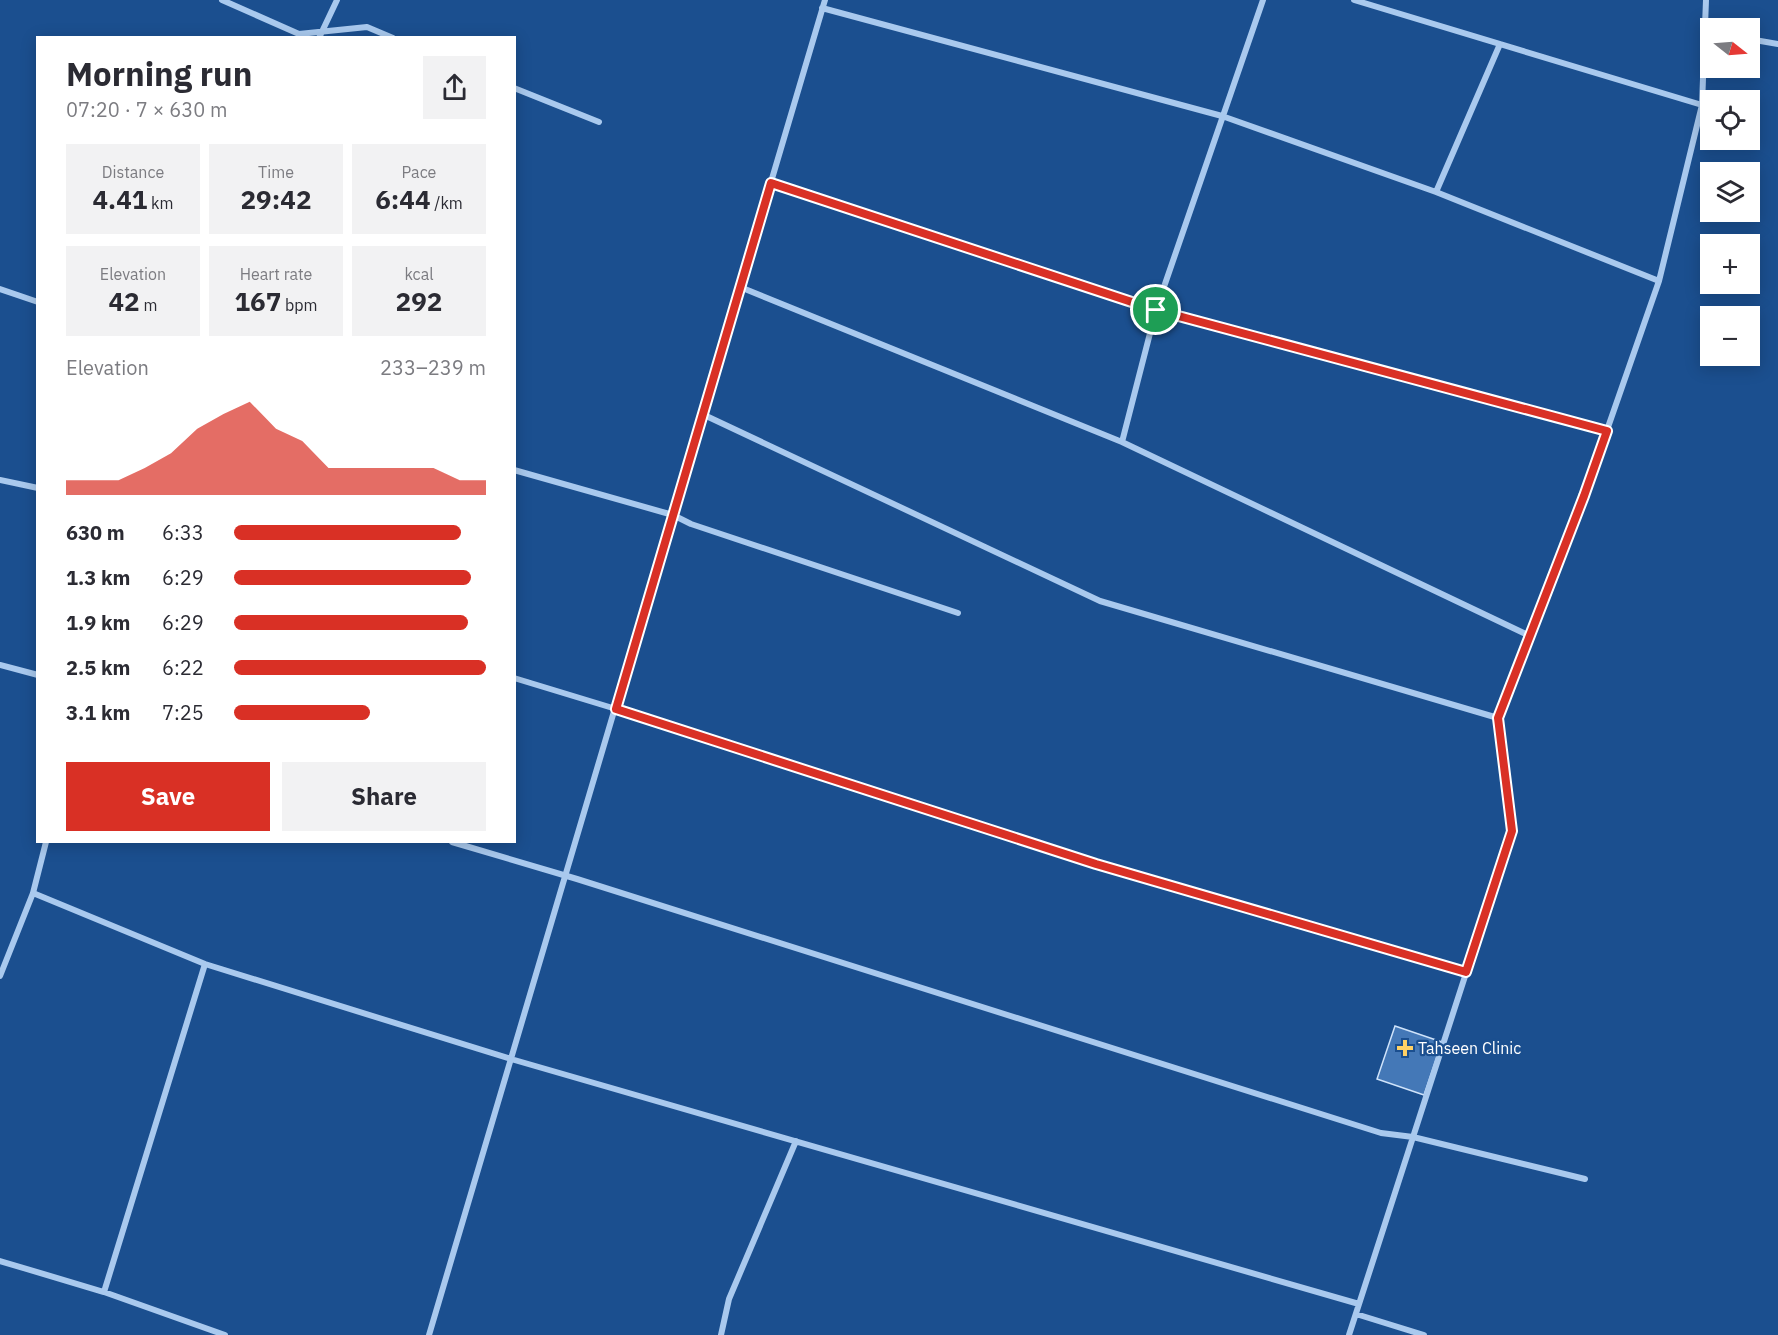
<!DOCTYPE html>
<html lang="en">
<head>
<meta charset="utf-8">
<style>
  :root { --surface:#fff; --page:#f2f2f3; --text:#2b2b33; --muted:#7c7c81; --accent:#d93025 }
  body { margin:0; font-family:"IBM Plex Sans",sans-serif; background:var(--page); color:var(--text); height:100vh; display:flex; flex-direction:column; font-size:22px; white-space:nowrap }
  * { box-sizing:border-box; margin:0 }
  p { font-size:20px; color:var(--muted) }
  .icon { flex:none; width:33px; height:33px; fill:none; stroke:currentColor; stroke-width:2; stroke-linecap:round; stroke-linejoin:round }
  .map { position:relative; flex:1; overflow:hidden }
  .panel { position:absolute; left:36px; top:36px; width:480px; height:807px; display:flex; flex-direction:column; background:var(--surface); border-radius:0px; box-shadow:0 3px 15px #0003 }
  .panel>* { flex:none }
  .needle { width:39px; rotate:107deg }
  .fabs { position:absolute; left:1700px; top:18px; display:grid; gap:12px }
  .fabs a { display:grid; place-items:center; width:60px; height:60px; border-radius:0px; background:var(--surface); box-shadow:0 3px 15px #0003; font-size:30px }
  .pin { position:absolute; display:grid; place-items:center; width:51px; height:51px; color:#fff; margin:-26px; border:3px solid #fff; border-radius:50%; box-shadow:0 2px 6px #0007 }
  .round { display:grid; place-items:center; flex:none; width:63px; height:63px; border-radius:0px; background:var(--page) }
  .overview { display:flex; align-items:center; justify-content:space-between; height:102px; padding:0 30px }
  h1 { font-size:33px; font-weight:700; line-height:45px }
  .stats { display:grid; grid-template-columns:repeat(3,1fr); gap:9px; height:102px; padding:6px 30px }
  .stats div { display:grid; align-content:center; border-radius:0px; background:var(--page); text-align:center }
  .stats b { font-size:26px; font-weight:700 }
  .stats small { font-size:16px; font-weight:400 }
  .stats p { font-size:16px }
  .chart { height:168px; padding:12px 30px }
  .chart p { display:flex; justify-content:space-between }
  .chart svg { width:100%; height:108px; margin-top:6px; fill:var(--accent); opacity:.7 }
  .action { display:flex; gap:12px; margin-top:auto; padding:12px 30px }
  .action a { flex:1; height:69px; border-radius:0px; background:var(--accent); color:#fff; font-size:24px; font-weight:700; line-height:69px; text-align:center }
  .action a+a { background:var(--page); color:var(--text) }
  ul { padding:0 30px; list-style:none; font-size:20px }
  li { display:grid; grid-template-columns:96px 72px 1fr; align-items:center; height:45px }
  li i { height:15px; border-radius:8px; background:var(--accent) }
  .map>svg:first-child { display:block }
  .building { fill:#4478b7; stroke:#cfe3fa; stroke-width:1.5 }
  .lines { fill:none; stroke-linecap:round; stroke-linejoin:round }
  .minor { stroke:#a9c9ee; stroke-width:6 }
  .route-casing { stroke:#fff; stroke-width:12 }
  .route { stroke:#d93025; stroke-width:8 }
  .poi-dot { fill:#ffd166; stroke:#1b4f8f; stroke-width:2 }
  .labels { text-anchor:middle; stroke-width:4.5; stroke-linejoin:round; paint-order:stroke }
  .poi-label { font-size:16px; fill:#fff; stroke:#1b4f8f; text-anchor:start }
</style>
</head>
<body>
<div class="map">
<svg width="1778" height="1335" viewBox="0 0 1778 1335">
  <rect width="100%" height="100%" fill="#1b4f8f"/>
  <path class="building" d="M1395,1026L1442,1042L1424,1095L1377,1079Z"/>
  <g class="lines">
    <path class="minor" d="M222,0L299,34L367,27L393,38
      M822,8L1222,116L1436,192L1500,44
      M319,38L337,0
      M1749,39L1778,44
      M514,88L599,122
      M1702,105L1706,0
      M771,183L1156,310L1263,0
      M1436,192L1659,281
      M740,287L1122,442
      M0,289L38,302
      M702,414L1100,601L1498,718
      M514,470L673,515L691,524L958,613
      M0,480L38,488
      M1530,636L1122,442L1156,310L1607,431
      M0,665L38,675
      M514,678L616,709L1096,864L1466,972
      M452,842L577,879L1381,1133L1413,1137L1585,1179
      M33,893L205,964L511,1059L1359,1304
      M0,976L33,893L46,842
      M0,1261L104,1292L225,1335
      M104,1292L205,964
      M1356,1314L1424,1335
      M429,1335L825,0
      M721,1335L729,1299L796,1141
      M1349,1335L1512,831L1498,718L1584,496L1659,281L1702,105L1354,0"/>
  </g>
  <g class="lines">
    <defs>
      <path id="route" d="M771,183L1156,310L1607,431L1584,496L1498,718L1512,831L1466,972L1096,864L616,709Z"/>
    </defs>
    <use href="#route" class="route-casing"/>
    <use href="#route" class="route"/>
  </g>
  <path class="poi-dot" d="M1402 1039h6v6h6v6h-6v6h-6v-6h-6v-6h6z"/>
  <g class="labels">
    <g class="poi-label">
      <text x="1418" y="1054">Tahseen Clinic</text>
    </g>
  </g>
</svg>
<div class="fabs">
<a><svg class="needle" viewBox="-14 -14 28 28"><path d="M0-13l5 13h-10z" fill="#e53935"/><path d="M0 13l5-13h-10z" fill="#7c7c81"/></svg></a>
<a><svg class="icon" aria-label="locate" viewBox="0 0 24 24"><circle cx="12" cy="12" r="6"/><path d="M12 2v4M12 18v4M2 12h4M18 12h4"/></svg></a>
<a><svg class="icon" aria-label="layers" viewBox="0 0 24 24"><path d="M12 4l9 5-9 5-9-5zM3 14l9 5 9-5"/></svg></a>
<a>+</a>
<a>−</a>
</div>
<div class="pin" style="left:1156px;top:310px;background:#1e9e55"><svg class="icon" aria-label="arrive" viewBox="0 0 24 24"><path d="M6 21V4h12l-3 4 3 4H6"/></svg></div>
<section class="panel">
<div class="overview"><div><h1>Morning run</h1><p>07:20 · 7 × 630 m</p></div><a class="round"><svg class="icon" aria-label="share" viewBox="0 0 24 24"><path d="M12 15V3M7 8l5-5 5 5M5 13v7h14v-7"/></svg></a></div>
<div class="stats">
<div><p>Distance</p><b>4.41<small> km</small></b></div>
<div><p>Time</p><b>29:42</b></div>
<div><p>Pace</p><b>6:44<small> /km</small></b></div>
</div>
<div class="stats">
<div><p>Elevation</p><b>42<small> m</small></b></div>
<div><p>Heart rate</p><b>167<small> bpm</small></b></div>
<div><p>kcal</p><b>292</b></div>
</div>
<div class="chart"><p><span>Elevation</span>233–239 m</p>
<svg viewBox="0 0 160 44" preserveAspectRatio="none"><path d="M0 44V38L10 38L20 38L30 33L40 27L50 17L60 11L70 6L80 17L90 22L100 33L110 33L120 33L130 33L140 33L150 38L160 38V44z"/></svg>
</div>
<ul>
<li><b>630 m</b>6:33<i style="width:90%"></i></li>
<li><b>1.3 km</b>6:29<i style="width:94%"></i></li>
<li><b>1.9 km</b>6:29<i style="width:93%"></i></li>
<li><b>2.5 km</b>6:22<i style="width:100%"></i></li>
<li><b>3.1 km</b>7:25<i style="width:54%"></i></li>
</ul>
<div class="action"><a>Save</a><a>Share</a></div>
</section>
</div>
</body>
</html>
